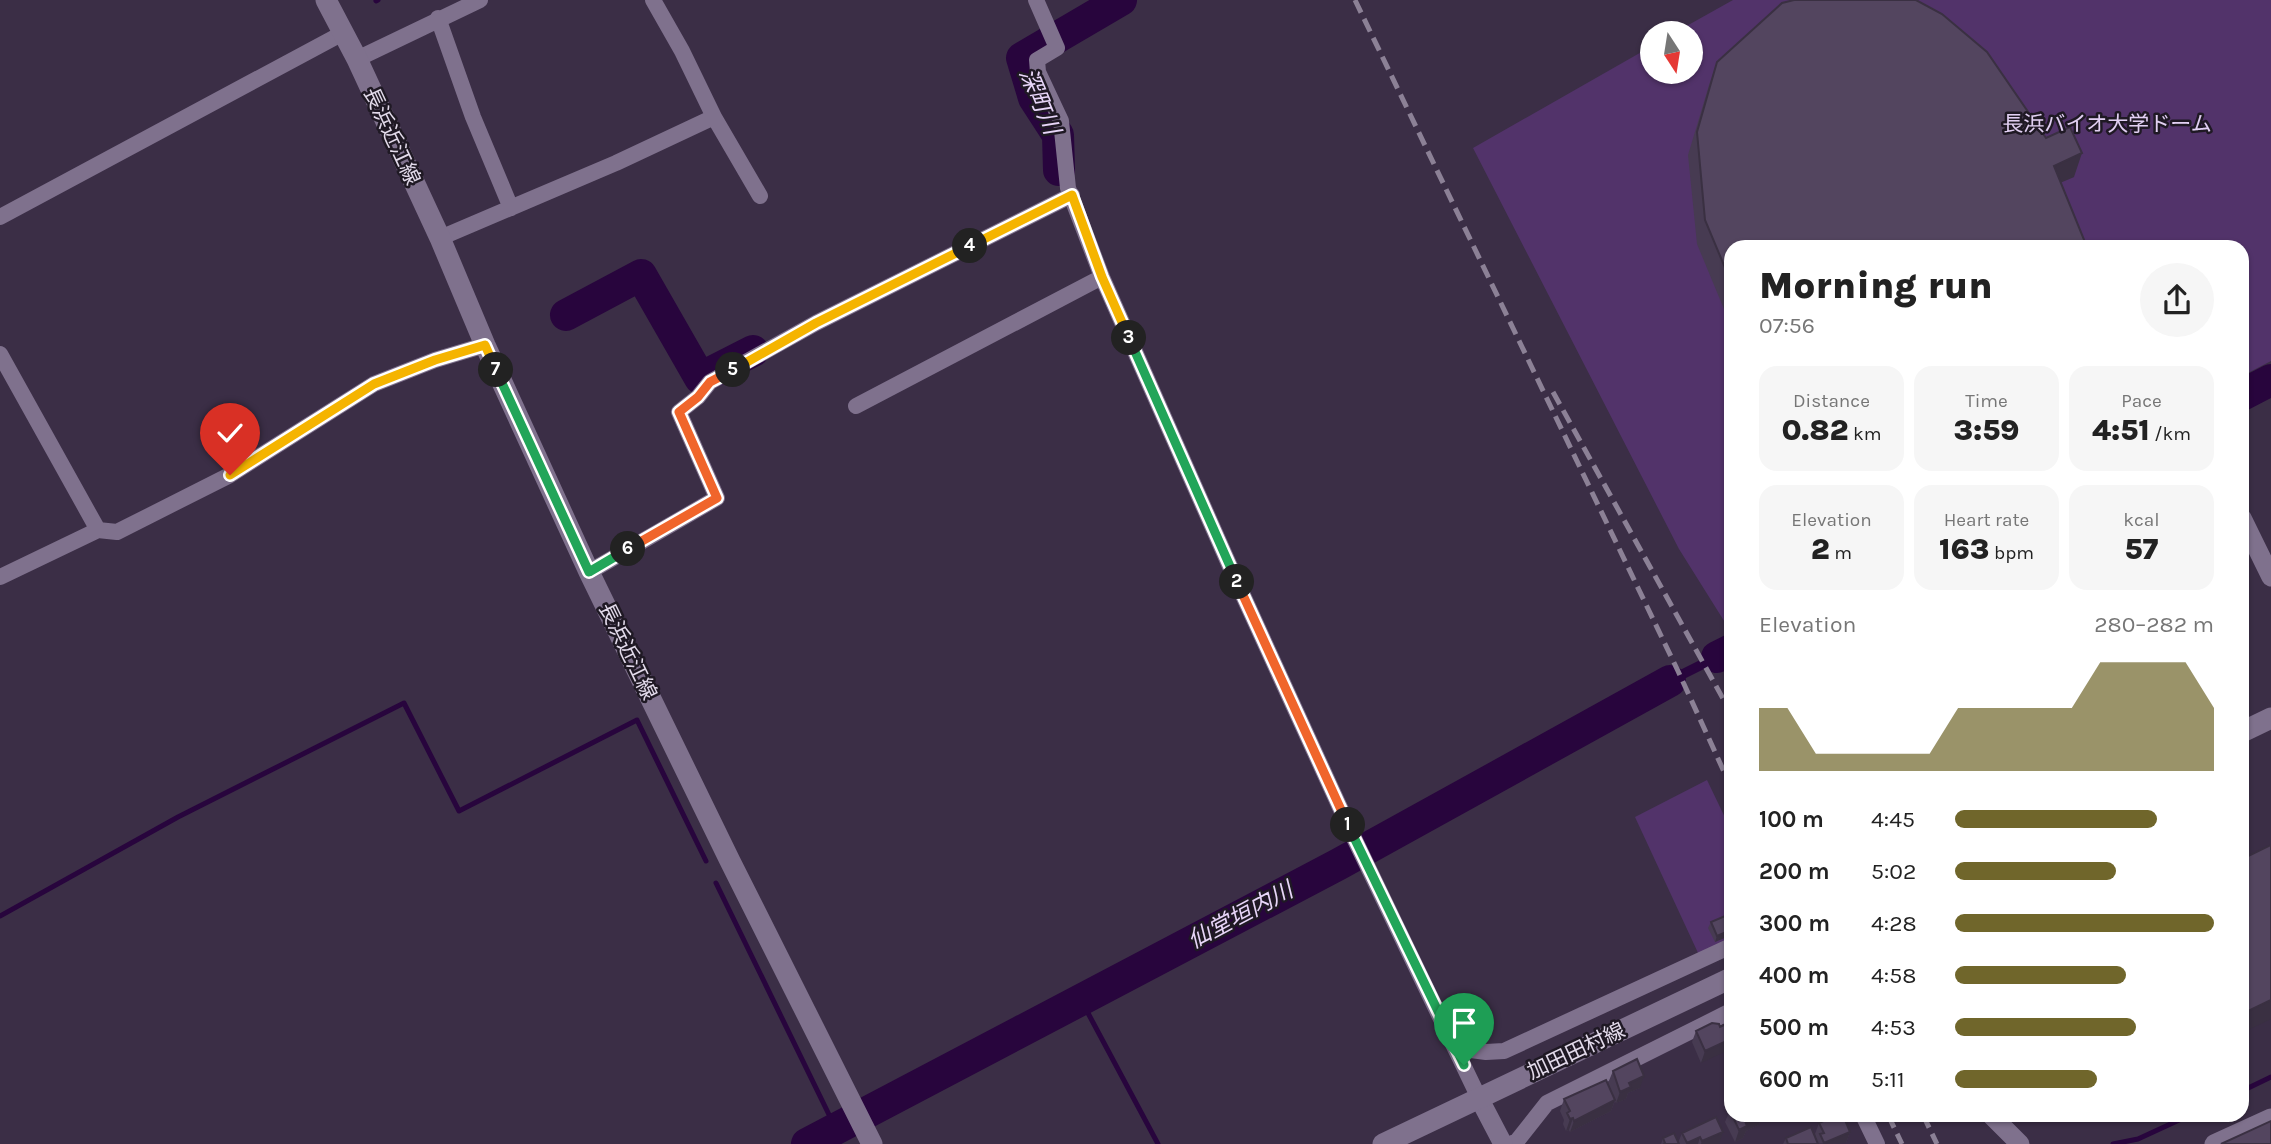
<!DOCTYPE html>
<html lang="en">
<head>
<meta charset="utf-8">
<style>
  :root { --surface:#fff; --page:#f6f6f6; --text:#222; --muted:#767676; --accent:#70662b }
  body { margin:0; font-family:Karla,"Noto Sans JP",sans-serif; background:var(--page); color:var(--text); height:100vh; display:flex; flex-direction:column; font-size:26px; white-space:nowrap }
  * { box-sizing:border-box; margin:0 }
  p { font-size:23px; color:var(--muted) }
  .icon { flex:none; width:38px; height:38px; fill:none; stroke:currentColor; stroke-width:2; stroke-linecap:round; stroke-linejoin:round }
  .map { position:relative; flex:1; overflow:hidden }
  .drawer { position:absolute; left:1724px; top:240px; width:525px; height:882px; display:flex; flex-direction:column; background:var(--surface); border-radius:21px; box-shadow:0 2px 5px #0004 }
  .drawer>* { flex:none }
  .needle { width:46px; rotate:168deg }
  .tools { position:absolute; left:1640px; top:21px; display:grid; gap:14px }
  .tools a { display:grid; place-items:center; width:63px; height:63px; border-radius:50%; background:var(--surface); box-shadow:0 2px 5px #0004; font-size:35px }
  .pin { position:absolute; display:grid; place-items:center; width:60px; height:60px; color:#fff; margin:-72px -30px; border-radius:50% 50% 50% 0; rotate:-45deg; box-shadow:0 0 7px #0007 }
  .pin .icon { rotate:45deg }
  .km { position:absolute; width:35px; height:35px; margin:-18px; border-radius:50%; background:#222; color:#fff; font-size:19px; line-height:35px; text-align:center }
  .round { display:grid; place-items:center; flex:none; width:74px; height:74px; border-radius:37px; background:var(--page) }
  .overview { display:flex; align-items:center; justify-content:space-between; height:119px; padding:0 35px }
  h1 { font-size:38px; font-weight:800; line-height:52px }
  .stats { display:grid; grid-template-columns:repeat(3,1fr); gap:10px; height:119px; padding:7px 35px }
  .stats div { display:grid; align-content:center; border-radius:18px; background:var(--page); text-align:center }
  .stats b { font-size:30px; font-weight:800 }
  .stats small { font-size:19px; font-weight:400 }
  .stats p { font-size:19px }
  .chart { height:196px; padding:14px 35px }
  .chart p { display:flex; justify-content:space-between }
  .chart svg { width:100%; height:126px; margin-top:7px; fill:var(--accent); opacity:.7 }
  ul { padding:0 35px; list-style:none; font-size:23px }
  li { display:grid; grid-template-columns:112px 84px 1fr; align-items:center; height:52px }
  li i { height:18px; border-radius:9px; background:var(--accent) }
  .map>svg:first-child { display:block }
  .green { fill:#52336a }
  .water { fill:#28053d }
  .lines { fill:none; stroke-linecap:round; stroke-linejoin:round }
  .stream { stroke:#28053d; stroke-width:5 }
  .river { stroke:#28053d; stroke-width:32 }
  .minor { stroke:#7f718d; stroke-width:16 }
  .tertiary { stroke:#7f718d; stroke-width:19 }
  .secondary { stroke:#7f718d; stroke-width:21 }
  .rail { stroke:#8c8196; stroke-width:5; stroke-dasharray:14 7; stroke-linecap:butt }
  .wall { fill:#473b52 }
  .shaded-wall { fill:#3a3042 }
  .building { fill:#53455f; stroke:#3a3042; stroke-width:2 }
  .split-1-casing { stroke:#fff; stroke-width:14 }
  .split-2-casing { stroke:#fff; stroke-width:14 }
  .split-3-casing { stroke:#fff; stroke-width:14 }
  .split-4-casing { stroke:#fff; stroke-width:14 }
  .split-5-casing { stroke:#fff; stroke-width:14 }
  .split-6-casing { stroke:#fff; stroke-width:14 }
  .split-7-casing { stroke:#fff; stroke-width:14 }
  .split-8-casing { stroke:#fff; stroke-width:14 }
  .split-1 { stroke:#22a559; stroke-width:9 }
  .split-2 { stroke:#f0652b; stroke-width:9 }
  .split-3 { stroke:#22a559; stroke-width:9 }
  .split-4 { stroke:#f5b400; stroke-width:9 }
  .split-5 { stroke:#f5b400; stroke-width:9 }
  .split-6 { stroke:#f0652b; stroke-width:9 }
  .split-7 { stroke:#22a559; stroke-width:9 }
  .split-8 { stroke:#f5b400; stroke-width:9 }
  .labels { text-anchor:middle; stroke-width:5; stroke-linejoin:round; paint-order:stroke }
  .park-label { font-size:21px; fill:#e2d0f3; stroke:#1f1924 }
  .street-label { font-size:21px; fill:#e3dbeb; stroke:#1f1924 }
  .water-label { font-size:23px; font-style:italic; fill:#e8d6f9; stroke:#1f1924 }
</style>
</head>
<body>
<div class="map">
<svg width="2271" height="1144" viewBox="0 0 2271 1144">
  <rect width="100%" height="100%" fill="#3b2e46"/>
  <path class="green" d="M1733,0H2271V361L2242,376V247H1731V632L1679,549L1473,148L1652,46V72H1690V33H1674Z
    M1707,780L1731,830V940L1699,955L1635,817Z"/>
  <path class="water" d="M1714,653L1718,662L1672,685L1668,676Z"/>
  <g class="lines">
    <path class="stream" d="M376,1L378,0
      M716,883L836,1129
      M0,916L178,817L404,703L459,811L637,720L706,861
      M1081,1000L1158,1144
      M2242,1091L2271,1077
      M2113,1144L2138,1139L2190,1115"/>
    <path class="river" d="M1059,170L1058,135L1034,98L1022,58L1121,0
      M566,315L641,275L700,378L753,351
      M2242,395L2271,380
      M1717,657L1731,650
      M807,1144L1339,864L1670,681"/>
    <path class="minor" d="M653,0L682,51L714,117L760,196
      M1036,0L1057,48L1037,60L1038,72L1061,121L1068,188L1102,277L1236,580L1353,836L1479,1098
      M438,18L473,117L511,208
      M357,59L480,0
      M0,217L343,33
      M440,238L616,163L714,117
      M0,354L98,530
      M856,406L1102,277
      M589,572L717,498L679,412L698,397L710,382L816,323L1072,195
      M0,577L98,530L117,532L230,475L374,384L435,360L485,345
      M1456,1048L1486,1052L1504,1051L1731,946
      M1863,1115L1877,1144
      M1511,1144L1517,1141L1547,1103L1731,1011"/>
    <path class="tertiary" d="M2242,518L2271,577
      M1479,1098L1503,1144
      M1991,1115L2020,1144
      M2214,1144L2271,1118"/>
    <path class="secondary" d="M326,0L357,59L440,238L485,345L589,572L730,861L872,1144
      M2242,732L2271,718
      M1383,1144L1731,978"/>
    <path class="rail" d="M1355,0L1678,671L1731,787
      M1553,392L1731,713
      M1888,1115L1902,1144
      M1923,1115L1937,1144"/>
  </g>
  <path class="wall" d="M1717,62L2074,177L2061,182L1731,247V326L1697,244L1688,155L1709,85Z
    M1711,922L1729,936L1715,942L1708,928Z
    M1719,1024L1701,1063L1692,1042L1696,1031Z
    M1613,1071L1640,1088L1628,1093L1626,1099L1616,1103L1615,1101L1611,1111L1570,1132L1569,1130L1566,1131L1563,1124L1564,1120L1560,1111L1564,1099L1611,1090L1608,1083Z
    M1731,1109V1115H1762L1759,1125L1746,1131L1743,1138L1735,1142L1725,1122L1730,1110Z
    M1716,1117L1719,1144H1661L1663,1138L1678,1143L1682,1133Z
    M1819,1123L1850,1132L1846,1143L1783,1144L1786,1138L1817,1142L1815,1134Z"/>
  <path class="shaded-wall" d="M2082,153L2074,177L2046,189L2054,166Z
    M1731,930L1729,936L1715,942L1717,936Z
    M2271,1000V1019L2242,1033V1014Z
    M1731,1039V1049L1701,1063L1705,1051Z
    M1644,1076L1640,1088L1628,1093L1626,1099L1616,1103L1620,1092L1629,1083Z
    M1615,1100L1611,1111L1570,1132L1574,1121Z
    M1760,1115H1762L1759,1125L1746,1131L1743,1138L1735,1142L1739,1130L1745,1121Z
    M2070,1115H2078L2069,1119Z
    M1573,1118L1569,1130L1566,1131L1570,1119Z
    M1723,1132L1719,1144H1701L1702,1141Z
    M1850,1132L1846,1143L1824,1144V1143Z
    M1700,1137L1698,1144H1686L1687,1143Z"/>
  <path class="building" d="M1794,0H1916L1942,14L1987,52L2046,138L2070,127L2082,153L2054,166L2087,247H1731V282L1705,220L1697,132L1717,62L1782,3Z
    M2271,845V1000L2242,1014V859Z
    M1725,916L1731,930L1717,936L1711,922Z
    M1731,1022V1039L1705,1051L1696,1031L1712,1023L1719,1024L1720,1027Z
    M1637,1059L1644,1076L1629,1083L1631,1087L1620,1092L1613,1071Z
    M1606,1080L1615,1100L1574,1121L1573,1118L1570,1119L1567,1113L1570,1111L1564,1099Z
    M1732,1115H1760L1745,1121L1747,1126L1739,1130Z
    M1837,1115H1843L1850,1132L1824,1143L1820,1134L1824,1133L1819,1123Z
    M1716,1117L1723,1132L1702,1141L1700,1137L1687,1143L1682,1133Z
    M2271,1121V1144H2221Z
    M1811,1127L1818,1144H1788L1786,1138Z
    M1674,1133L1679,1144H1664L1665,1143L1663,1138Z"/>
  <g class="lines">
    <defs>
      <path id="split-1" d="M1348,825L1464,1065"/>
      <path id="split-2" d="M1237,582L1348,825"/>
      <path id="split-3" d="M1129,338L1237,582"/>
      <path id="split-4" d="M970,246L1072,195L1102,277L1129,338"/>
      <path id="split-5" d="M733,370L816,323L970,246"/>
      <path id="split-6" d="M628,549L717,498L679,412L698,397L710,382L733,370"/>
      <path id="split-7" d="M496,370L589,572L628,549"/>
      <path id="split-8" d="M230,475L374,384L435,360L485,345L496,370"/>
    </defs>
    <use href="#split-1" class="split-1-casing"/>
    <use href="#split-2" class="split-2-casing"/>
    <use href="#split-3" class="split-3-casing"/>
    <use href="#split-4" class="split-4-casing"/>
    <use href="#split-5" class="split-5-casing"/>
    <use href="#split-6" class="split-6-casing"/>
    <use href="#split-7" class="split-7-casing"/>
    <use href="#split-8" class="split-8-casing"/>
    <use href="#split-1" class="split-1"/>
    <use href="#split-2" class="split-2"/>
    <use href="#split-3" class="split-3"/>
    <use href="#split-4" class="split-4"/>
    <use href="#split-5" class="split-5"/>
    <use href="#split-6" class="split-6"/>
    <use href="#split-7" class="split-7"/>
    <use href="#split-8" class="split-8"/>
  </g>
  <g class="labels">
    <g class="park-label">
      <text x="2107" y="131">長浜バイオ大学ドーム</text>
    </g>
    <g class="street-label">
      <text transform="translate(392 136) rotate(65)" y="7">長浜近江線</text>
      <text transform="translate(628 651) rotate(64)" y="7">長浜近江線</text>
      <text transform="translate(1576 1051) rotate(-25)" y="7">加田田村線</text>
    </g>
    <g class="water-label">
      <text transform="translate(1040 101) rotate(67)" y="8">深町川</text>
      <text transform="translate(1240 915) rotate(-28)" y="8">仙堂垣内川</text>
    </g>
  </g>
</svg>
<div class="tools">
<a><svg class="needle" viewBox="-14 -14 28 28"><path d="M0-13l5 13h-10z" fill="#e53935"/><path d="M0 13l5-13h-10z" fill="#767676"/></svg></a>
</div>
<div class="pin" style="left:1464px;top:1065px;background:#1e9e55"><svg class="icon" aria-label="arrive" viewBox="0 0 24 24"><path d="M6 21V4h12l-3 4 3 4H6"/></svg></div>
<div class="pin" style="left:230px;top:475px;background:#d93025"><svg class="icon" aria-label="check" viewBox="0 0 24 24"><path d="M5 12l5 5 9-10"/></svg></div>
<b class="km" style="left:1348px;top:825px">1</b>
<b class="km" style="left:1237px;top:582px">2</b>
<b class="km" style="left:1129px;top:338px">3</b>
<b class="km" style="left:970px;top:246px">4</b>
<b class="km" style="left:733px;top:370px">5</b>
<b class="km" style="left:628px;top:549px">6</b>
<b class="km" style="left:496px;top:370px">7</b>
<section class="drawer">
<div class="overview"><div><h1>Morning run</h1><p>07:56</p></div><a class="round"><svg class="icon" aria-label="share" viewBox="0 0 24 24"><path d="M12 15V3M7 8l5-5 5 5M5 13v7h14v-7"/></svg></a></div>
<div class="stats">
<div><p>Distance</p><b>0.82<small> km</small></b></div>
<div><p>Time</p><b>3:59</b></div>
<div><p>Pace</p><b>4:51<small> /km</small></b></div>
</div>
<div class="stats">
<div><p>Elevation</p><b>2<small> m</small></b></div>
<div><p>Heart rate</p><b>163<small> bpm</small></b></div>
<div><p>kcal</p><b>57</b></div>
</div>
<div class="chart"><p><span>Elevation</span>280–282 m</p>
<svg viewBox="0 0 160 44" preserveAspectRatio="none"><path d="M0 44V22L10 22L20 38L30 38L40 38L50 38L60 38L70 22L80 22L90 22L100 22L110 22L120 6L130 6L140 6L150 6L160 22V44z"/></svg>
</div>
<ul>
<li><b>100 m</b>4:45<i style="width:78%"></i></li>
<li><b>200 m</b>5:02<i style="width:62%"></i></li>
<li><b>300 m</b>4:28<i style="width:100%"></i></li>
<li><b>400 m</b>4:58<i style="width:66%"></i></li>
<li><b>500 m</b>4:53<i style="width:70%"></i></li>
<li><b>600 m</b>5:11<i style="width:55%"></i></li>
</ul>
</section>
</div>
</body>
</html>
